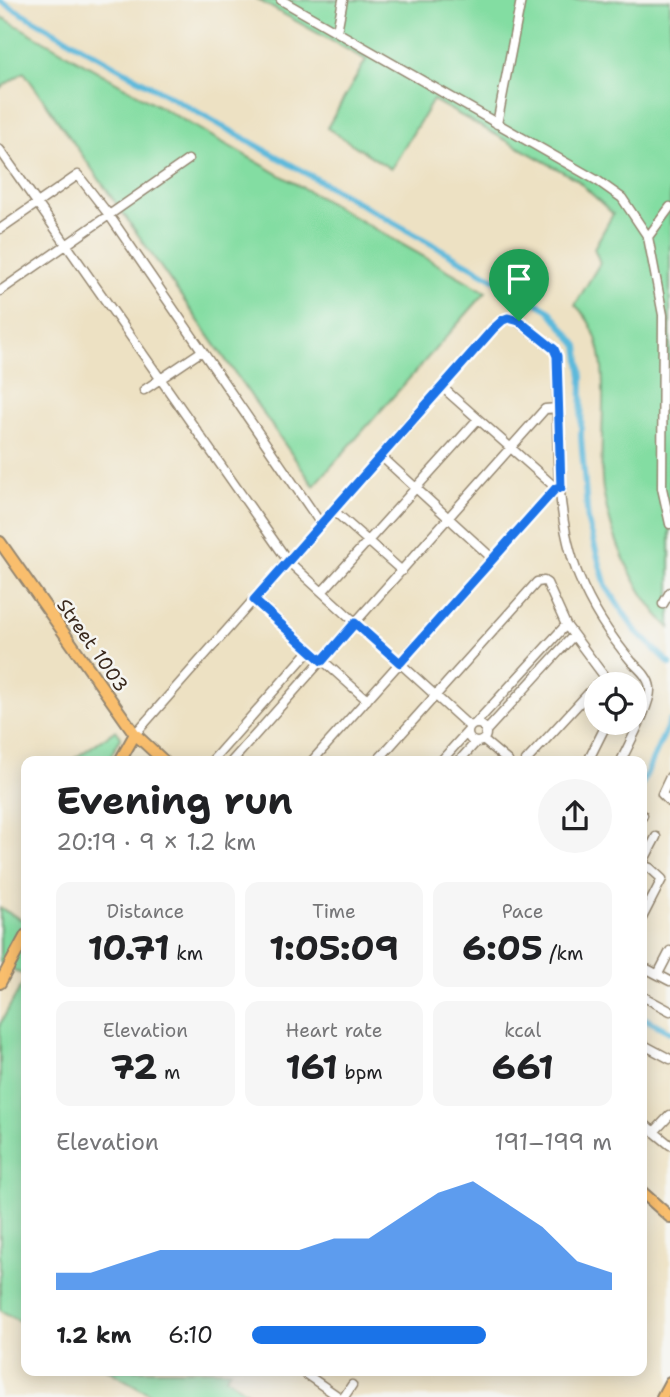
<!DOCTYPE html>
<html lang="en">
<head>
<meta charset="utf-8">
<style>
  :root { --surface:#fff; --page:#f6f6f6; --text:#202124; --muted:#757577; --accent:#1a73e8 }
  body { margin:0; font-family:"Shantell Sans",sans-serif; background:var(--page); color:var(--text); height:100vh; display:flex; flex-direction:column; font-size:26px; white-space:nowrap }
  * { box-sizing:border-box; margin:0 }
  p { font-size:23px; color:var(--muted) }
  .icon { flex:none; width:38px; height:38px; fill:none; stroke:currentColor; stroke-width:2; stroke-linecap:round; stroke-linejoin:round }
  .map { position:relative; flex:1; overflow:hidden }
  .panel { position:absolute; left:21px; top:756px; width:626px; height:620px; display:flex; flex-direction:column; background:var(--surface); border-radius:14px; box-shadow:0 4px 18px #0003 }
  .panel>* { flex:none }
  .buttons { position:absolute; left:584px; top:672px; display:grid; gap:14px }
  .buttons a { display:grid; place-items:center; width:63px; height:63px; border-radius:50%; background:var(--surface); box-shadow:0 4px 18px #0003; font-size:35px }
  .pin { position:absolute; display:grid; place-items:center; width:60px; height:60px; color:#fff; margin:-72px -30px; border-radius:50% 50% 50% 0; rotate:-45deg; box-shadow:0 0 7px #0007 }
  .pin .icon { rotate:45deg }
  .round { display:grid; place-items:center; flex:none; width:74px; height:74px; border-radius:37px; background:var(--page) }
  .head { display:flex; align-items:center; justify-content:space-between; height:119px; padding:0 35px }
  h1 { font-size:38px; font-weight:700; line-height:52px }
  .stats { display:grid; grid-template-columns:repeat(3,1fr); gap:10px; height:119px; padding:7px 35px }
  .stats div { display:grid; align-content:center; border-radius:14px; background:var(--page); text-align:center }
  .stats b { font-size:35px; font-weight:700 }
  .stats small { font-size:19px; font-weight:400 }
  .stats p { font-size:19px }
  .chart { height:196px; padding:14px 35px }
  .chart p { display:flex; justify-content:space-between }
  .chart svg { width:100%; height:126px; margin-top:7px; fill:var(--accent); opacity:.7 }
  ul { padding:0 35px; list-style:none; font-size:23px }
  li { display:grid; grid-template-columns:112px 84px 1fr; align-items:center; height:52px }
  li i { height:18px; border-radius:9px; background:var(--accent) }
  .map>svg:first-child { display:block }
  .green { fill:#83dda2; stroke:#5f8460; stroke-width:2 }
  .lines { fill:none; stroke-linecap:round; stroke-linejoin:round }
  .canal { stroke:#5db9db; stroke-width:6 }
  .minor-casing { stroke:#948670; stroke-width:11 }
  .major-casing { stroke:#948670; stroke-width:14 }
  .minor { stroke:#fff; stroke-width:8 }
  .major { stroke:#f9be6d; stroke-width:10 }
  .route-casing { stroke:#fff; stroke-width:14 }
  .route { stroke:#1a73e8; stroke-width:9 }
  .labels { text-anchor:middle; stroke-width:5; stroke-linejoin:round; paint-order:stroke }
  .street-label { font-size:19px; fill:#3b2a1e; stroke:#f6f6f2 }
</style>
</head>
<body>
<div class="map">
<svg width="670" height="1397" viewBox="0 0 670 1397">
  <rect width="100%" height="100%" fill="#f6f6f2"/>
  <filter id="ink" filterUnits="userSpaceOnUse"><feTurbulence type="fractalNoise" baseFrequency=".0143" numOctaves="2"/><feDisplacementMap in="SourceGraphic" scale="14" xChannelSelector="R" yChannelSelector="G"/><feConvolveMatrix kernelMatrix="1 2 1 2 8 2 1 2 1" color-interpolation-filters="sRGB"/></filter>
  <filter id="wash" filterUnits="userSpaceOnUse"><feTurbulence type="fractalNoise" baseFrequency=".00686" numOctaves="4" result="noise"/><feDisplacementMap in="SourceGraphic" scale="28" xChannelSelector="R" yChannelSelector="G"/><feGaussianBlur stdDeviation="1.57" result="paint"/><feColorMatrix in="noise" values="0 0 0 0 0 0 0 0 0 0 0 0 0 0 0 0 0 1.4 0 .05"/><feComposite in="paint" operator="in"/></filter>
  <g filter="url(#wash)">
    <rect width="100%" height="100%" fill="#ede1c3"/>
    <path class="green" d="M258,0H670V628C635,593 611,539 603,490C595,434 621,346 575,305L600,263L594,248L613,214L576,179L433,100L391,169L327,128L366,60Z
      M0,16L486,292L314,486L24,72L0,88Z
      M116,730L121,737L108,761H71Z
      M0,908L26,922V1325L0,1310V1024L26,977L0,962Z
      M108,1370H230L226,1377L252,1396L155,1397Z"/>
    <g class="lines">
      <path class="canal" d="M0,1L549,310L578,346L582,377L581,437L588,522L606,586L635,630L670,664
        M642,784L670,721
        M642,1017L670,1032"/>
    </g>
  </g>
  <g filter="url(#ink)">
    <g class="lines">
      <defs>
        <path id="minor" d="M281,0L598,181L622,198L648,237
          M337,31L343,0
          M497,124L521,0
          M0,150L288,561L470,727
          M670,207L648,237L663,315L662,488L670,524
          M0,229L78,175L109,215L321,524
          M0,291L188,160
          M442,387L556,488
          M144,390L202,351
          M381,456L493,559
          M333,510L402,571
          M322,592L478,419
          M254,599L367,700
          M663,604L670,592
          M468 733a9 9 0 1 1 18 0a9 9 0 1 1-18 0Z
          M475,724L566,625
          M486,731L573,636
          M135,734L493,329L503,320L513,318L554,349L557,356C558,425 552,512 579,577C592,609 610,636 632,662C639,669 649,677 650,688C652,702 628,746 621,761
          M483,740L508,761
          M212,761L310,650
          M232,761L545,409L558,408
          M312,761L556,488H561
          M377,761L537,582L544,581L547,583L566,625L610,684
          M441,761L468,731
          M459,761L476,742
          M526,761L597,684
          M588,761L607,723
          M670,777L662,794L670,802
          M642,817L643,815
          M642,864L656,837
          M642,865L650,868L662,879L642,918
          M647,969L670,981
          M658,974L670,951
          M642,996L670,1011
          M642,1044L670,1059
          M642,1122L670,1145
          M654,1132L670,1115
          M300,1370L339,1397
          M344,1397L352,1385"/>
        <path id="major" d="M0,542L135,734L164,761
          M120,761L135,734
          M0,983L26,935
          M642,1192L670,1217
          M662,1397L670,1382"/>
      </defs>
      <use href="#minor" class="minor-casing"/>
      <use href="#major" class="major-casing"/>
      <use href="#minor" class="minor"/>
      <use href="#major" class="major"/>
    </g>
  </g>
  <g class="lines" filter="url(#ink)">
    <defs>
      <path id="route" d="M508,318L519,321L554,349L557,356L561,488H556L400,663L355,623L322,661L254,600L493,329L503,320Z"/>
    </defs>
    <use href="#route" class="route-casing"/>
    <use href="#route" class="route"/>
  </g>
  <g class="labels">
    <g class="street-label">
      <text transform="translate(93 645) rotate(55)" y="7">Street 1003</text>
    </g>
  </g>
</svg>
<div class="buttons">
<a><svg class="icon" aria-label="locate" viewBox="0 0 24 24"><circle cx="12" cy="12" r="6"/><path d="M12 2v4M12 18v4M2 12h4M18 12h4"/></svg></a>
</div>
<div class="pin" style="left:519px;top:321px;background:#1e9e55"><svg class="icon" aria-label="arrive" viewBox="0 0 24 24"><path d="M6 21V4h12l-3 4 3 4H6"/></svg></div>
<section class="panel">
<div class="head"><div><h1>Evening run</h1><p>20:19 · 9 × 1.2 km</p></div><a class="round"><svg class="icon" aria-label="share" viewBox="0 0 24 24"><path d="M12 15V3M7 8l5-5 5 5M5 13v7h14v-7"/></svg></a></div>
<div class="stats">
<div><p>Distance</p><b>10.71<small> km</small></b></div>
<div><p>Time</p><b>1:05:09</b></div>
<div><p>Pace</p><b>6:05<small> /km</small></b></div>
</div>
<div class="stats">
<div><p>Elevation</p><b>72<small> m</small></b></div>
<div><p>Heart rate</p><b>161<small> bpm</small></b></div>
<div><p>kcal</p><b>661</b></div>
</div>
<div class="chart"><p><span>Elevation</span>191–199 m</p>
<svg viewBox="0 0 160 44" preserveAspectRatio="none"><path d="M0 44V38L10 38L20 34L30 30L40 30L50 30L60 30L70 30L80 26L90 26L100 18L110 10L120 6L130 14L140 22L150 34L160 38V44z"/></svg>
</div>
<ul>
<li><b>1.2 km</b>6:10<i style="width:65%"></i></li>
</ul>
</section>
</div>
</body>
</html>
